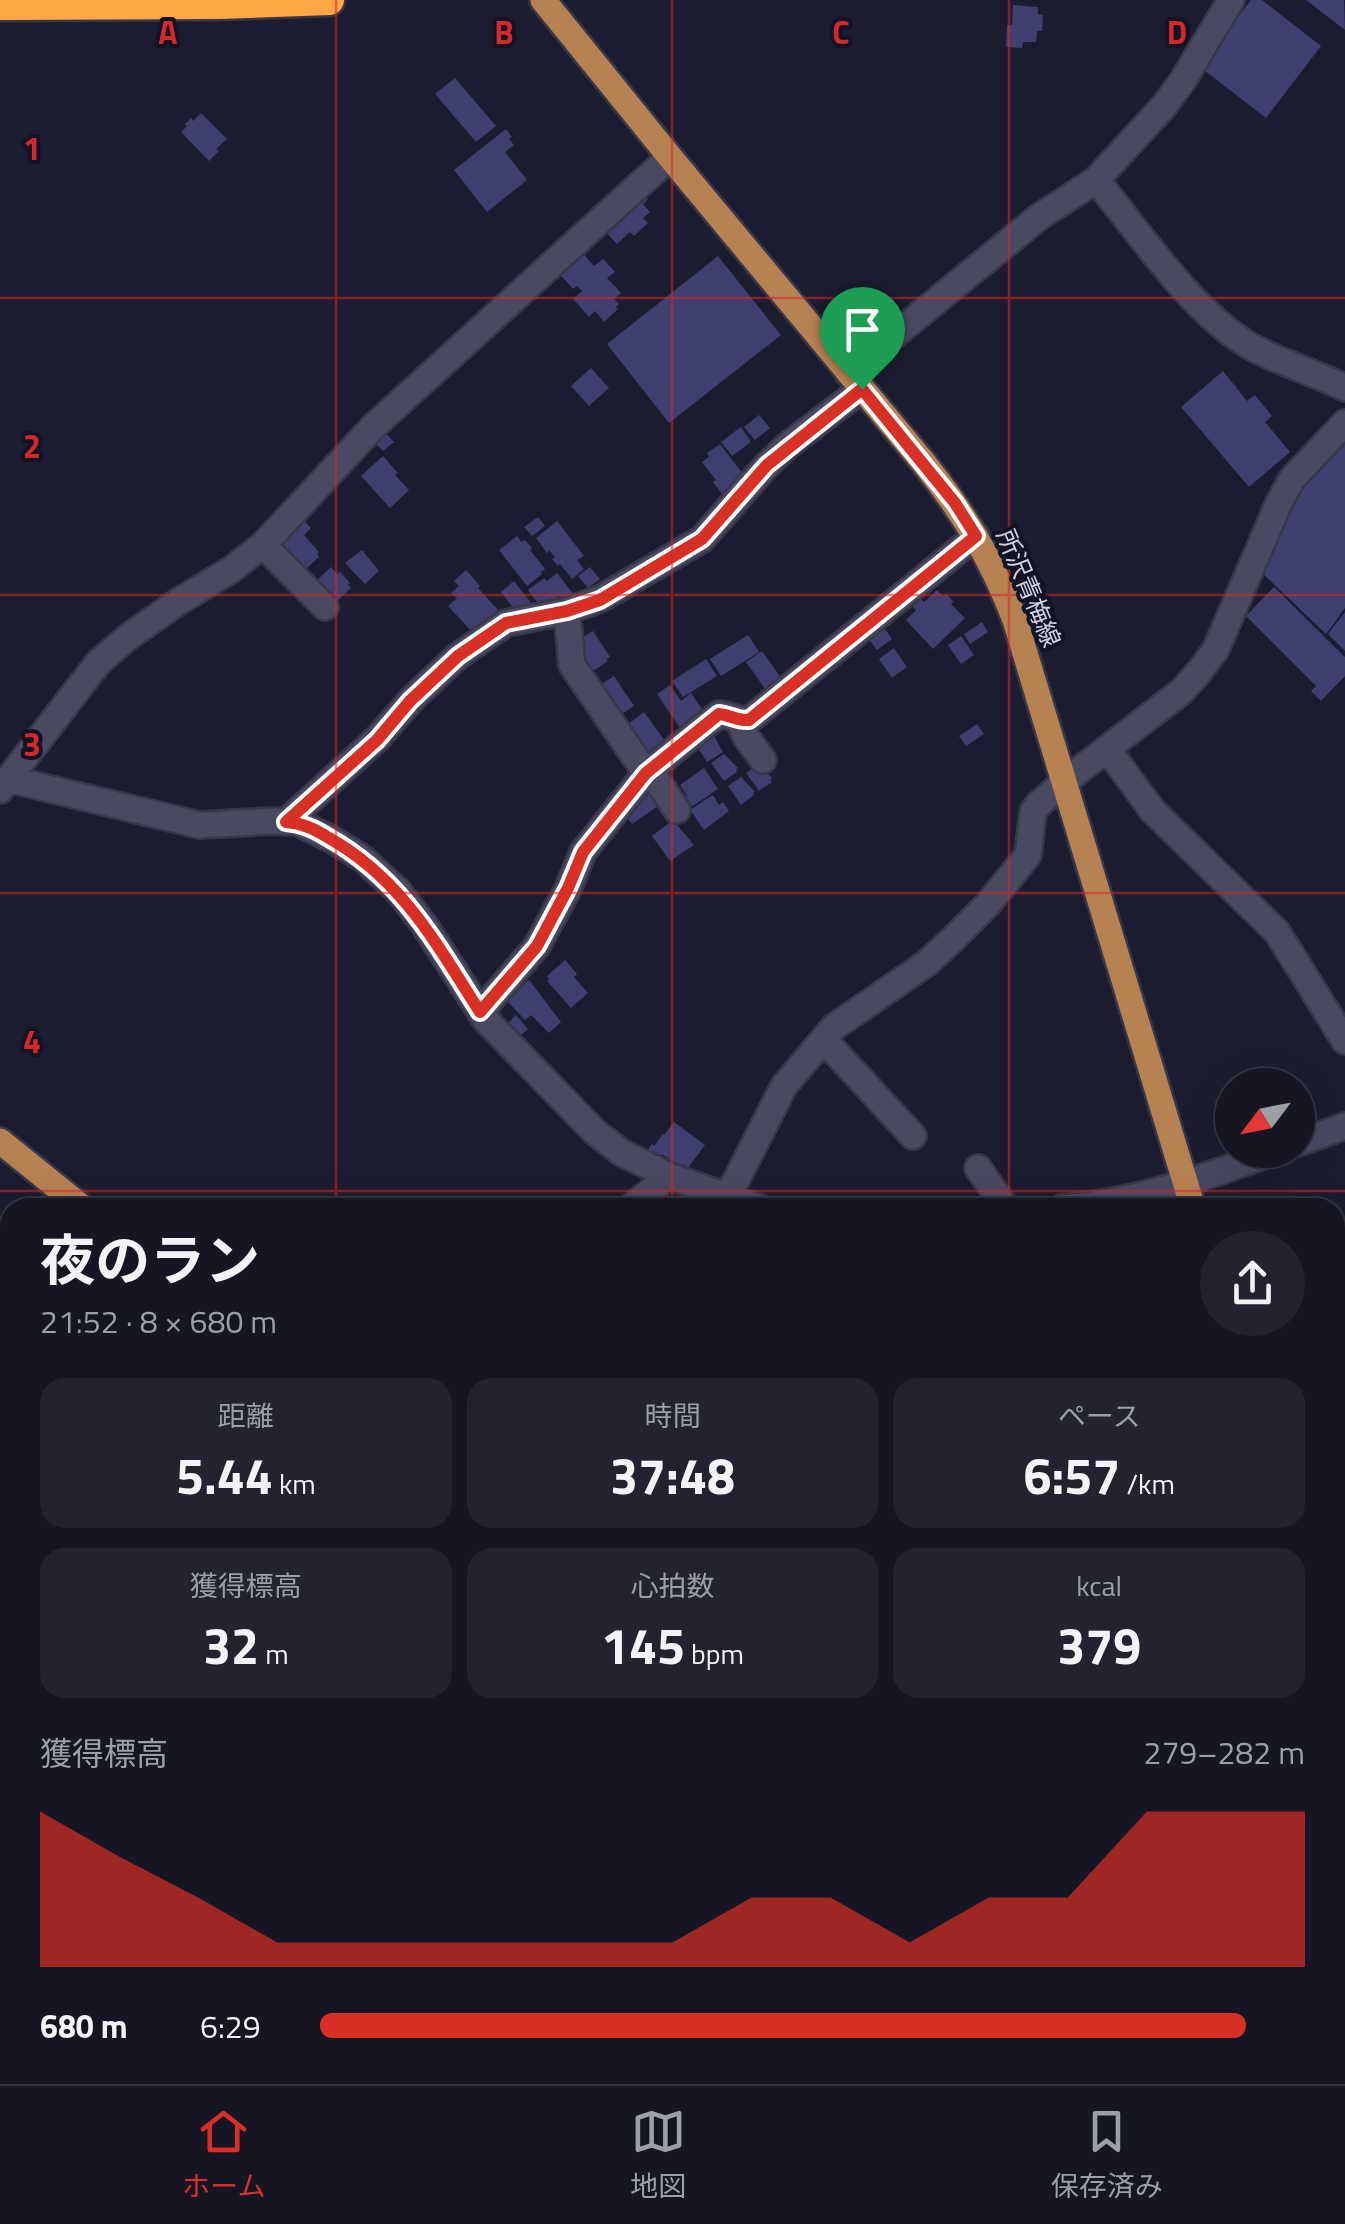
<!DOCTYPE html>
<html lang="ja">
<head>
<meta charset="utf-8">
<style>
  :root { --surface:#151524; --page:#222231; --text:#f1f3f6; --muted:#9d9fa6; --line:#343441; --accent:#d93025 }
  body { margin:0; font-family:"Titillium Web","Noto Sans JP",sans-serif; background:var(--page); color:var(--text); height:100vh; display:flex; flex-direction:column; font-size:38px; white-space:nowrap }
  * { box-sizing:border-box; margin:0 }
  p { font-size:32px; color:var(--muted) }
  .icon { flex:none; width:55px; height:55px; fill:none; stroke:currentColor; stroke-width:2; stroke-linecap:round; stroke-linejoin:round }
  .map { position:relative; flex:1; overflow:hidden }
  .side { position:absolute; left:0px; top:1198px; width:1345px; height:888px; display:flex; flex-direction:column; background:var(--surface); border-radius:30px 30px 0 0; box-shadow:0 10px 40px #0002,0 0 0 2px var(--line) }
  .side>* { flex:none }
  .needle { width:65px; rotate:238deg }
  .buttons { position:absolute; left:1215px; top:1068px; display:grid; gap:20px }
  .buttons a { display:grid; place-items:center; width:100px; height:100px; border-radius:50%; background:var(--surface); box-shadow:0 10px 40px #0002,0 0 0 2px var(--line); font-size:50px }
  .pin { position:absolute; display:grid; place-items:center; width:85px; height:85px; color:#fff; margin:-102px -42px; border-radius:50% 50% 50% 0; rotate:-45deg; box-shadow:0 0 10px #0007 }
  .pin .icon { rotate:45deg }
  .round { display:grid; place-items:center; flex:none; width:105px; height:105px; border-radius:52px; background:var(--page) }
  .overview { display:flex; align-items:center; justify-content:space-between; height:170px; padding:0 40px }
  h1 { font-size:55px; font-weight:700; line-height:75px }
  .stats { display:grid; grid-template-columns:repeat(3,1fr); gap:15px; height:170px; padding:10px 40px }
  .stats div { display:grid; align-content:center; border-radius:25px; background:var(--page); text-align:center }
  .stats b { font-size:50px; font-weight:700 }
  .stats small { font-size:28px; font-weight:400 }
  .stats p { font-size:28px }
  .chart { height:280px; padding:20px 40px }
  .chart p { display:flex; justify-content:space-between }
  .chart svg { width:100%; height:180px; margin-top:10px; fill:var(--accent); opacity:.7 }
  ul { padding:0 40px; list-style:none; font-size:32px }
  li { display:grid; grid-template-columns:160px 120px 1fr; align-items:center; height:75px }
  li i { height:25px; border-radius:12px; background:var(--accent) }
  .tab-bar { display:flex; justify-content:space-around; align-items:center; height:140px; border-top:2px solid var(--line); background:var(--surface); font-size:28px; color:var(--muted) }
  .tab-bar a { display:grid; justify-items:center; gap:5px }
  .tab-bar .on { color:var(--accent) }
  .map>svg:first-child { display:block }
  .green { fill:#2d401e }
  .building { fill:#3e3e6f }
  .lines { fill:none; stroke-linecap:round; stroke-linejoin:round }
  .minor-casing { stroke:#373748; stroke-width:30 }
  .major-casing { stroke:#373748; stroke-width:30 }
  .highway-casing { stroke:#373748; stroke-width:35 }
  .minor { stroke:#494a62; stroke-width:25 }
  .major { stroke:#b68252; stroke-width:25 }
  .highway { stroke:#ffa747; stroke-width:30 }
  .route-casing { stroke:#fff; stroke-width:20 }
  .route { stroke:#d93025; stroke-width:12 }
  .grid { fill:none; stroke:#d62828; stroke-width:2.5; stroke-opacity:0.55 }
  .labels { text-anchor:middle; stroke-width:8; stroke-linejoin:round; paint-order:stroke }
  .street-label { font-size:25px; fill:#d0d2e0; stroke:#131326 }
  .grid-label { font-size:32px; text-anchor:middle; font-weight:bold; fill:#d62828; stroke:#131326; stroke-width:8; stroke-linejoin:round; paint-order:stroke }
</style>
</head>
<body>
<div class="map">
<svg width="1345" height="2084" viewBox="0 0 1345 2084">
  <rect width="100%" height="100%" fill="#1c1c30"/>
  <path class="green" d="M0,1864L10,1875V2075H203L211,2084H13L0,2060V2021L8,2013L0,2002Z"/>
  <path class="building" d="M1251,0H1262L1321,46L1266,118L1200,67Z
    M1306,0H1344L1345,30Z
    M1013,5L1038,7V14L1043,15L1042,31H1037L1036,42H1023L1022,48L1006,47L1007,25H1012Z
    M455,78L496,126L476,142L435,94Z
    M201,113L227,139L216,149L219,151L209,161L181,132L187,126L185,124L191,118L193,121Z
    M506,129L512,137L509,139L514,145L505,152L527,180L487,212L454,170Z
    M640,192L648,199L643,204L650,212L643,218L648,223L634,236L630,232L617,244L602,228Z
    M580,250L594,266L603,259L615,272L607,278L621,293L614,299L619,304L616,307L618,309L604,322L595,311L589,317L573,299L582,291L577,286L573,289L557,271Z
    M718,256L781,335L669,423L607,344Z
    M591,368L609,388L589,406L571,386Z
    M1223,371L1247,401L1255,395L1272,416L1265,422L1290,452L1249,487L1181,407Z
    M759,415L770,428L755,440L744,427Z
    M741,427L751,442L732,456L721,442Z
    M382,429L394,442L383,451L371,439Z
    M1345,434V608L1326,634L1259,570L1288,496Z
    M720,444L743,474L744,479L723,495L713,482L716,480L702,462L709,457L707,453Z
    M383,456L398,473L395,475L409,490L390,508L361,476Z
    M538,517L545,526L532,536L524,527Z
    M301,518L311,528L304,535L319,552L317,554L319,557L304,571L279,545L295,530L292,527Z
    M557,521L584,556L577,560L584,569L572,579L560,564L558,566L552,559L555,557L549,550L547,553L536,538Z
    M517,536L521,542L525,540L532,548L530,550L545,569L541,572L542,574L527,586L499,550Z
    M362,550L379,571L365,584L345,563Z
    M331,567L337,574L340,572L350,583L348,585L351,588L333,605L313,584Z
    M590,567L600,579L588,588L578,576Z
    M466,570L480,586L478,588L498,610L494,614L498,618L474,634L448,606L457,598L451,593L459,586L454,581Z
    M557,573L574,595L564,603L559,596L542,609L528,590L544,578L547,581Z
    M514,581L531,603L518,614L501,592Z
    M1274,587L1345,657V676L1321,701L1311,691L1316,686L1246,616Z
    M937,590L943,596L946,594L954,602L951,604L965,618L933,649L906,620L916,610L910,604L919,596L924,602Z
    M1345,612V651L1328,634Z
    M982,622L988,632L970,644L964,634Z
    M881,623L892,639L877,650L865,634Z
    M593,631L610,657L606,659L608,661L590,673L574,643Z
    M748,635L759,652L721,676L710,659Z
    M961,636L974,655L961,664L948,645Z
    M894,648L907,667L892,678L879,659Z
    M762,651L784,682L768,693L746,662Z
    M706,659L717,676L683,697L672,681Z
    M614,676L634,706L615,718L596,688Z
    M670,685L681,701L691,693L706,715L682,731L657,694Z
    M644,712L665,741L644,756L627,725Z
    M977,724L984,734L966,746L959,736Z
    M712,732L723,752L707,762L695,743Z
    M724,754L738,768L736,769L737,772L724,781L711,763Z
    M759,764L772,778L770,780L772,782L759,791L746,773Z
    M704,768L718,789L690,808L684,799L687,796L680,785Z
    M741,777L755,792L753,793L754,795L741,805L728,786Z
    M655,790L664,802L632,824L623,812Z
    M713,795L719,805L723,802L729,811L704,830L690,810Z
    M673,820L694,845L670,861L652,836Z
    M565,960L577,974L574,977L588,993L571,1008L547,981L549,979L547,976Z
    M529,980L561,1022L549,1033L531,1015L525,1020L506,1000Z
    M516,1015L528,1029L519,1037L507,1024Z
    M674,1122L705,1145L688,1168L684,1164L681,1168L662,1154L657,1161L646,1153L652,1144L654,1146L663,1134L664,1135Z
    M1345,1376V1431L1335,1406V1379Z"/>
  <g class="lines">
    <defs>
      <path id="minor" d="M1096,180C1139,232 1190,309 1247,344C1278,363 1313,371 1345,388
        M848,373L1039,217L1096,180L1164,106L1183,80L1231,0
        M263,545L325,607
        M567,611L572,665L646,773
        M739,721L746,737L763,760
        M1108,750L1152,810L1277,932L1345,1041
        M650,770L677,810
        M9,779L199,825L273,821L297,822L333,840L362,858L399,892L425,926L485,1019L595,1132L622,1153L669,1176L760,1208
        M0,790L98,663L128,637L178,602L232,569L263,545L374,426L670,157
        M287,821L377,739L412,699L458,656L506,623L567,611L600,599L702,539L767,465L787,446L862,389
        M480,1012L537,946L568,889L583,852L646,773L719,714C730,715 737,721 749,720L976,536
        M824,1040L913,1136
        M1298,1143L1345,1126
        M978,1168L1006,1208
        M630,1208L669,1176
        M722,1208L784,1086L834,1027L927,963L953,939L988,904L1028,855L1033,812L1038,805L1065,781L1181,692L1199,672L1216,649L1279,503L1292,479L1345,423
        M1062,1208C1136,1203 1209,1176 1279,1150
        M0,1484L10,1493
        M1335,1532L1345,1537
        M136,2075L137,2084
        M424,2075L430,2084
        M704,2075L712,2084
        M1006,2075L1013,2084
        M1266,2075L1288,2084
        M1041,2084L1050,2075"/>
      <path id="major" d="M543,0L670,157L924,463C965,515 991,558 1015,620L1193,1208
        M0,1141L83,1208
        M1335,1339L1345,1337
        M1335,1666L1345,1694"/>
      <path id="highway" d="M0,5L220,4L329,0"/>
    </defs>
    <use href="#minor" class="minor-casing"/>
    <use href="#major" class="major-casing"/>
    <use href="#highway" class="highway-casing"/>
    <use href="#minor" class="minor"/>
    <use href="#major" class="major"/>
    <use href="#highway" class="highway"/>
  </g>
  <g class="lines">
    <defs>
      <path id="route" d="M862,389L955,503L976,536L749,720C737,721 730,715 719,714L646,773L583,852L568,888L537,946L480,1012C437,945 402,879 329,838C316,830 303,823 286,822L377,740L410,701L458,656L506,623L567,611L600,600L702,539L767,465Z"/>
    </defs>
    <use href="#route" class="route-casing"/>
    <use href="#route" class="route"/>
  </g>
  <path class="grid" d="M336,0V1208M672,0V1208M1009,0V1208M0,298H1345M0,595H1345M0,893H1345M0,1191H1345M0,1489H10M1335,1489H1345M0,1786H10M1335,1786H1345M336,2075V2084M672,2075V2084M1009,2075V2084"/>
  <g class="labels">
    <g class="street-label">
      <text transform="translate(1029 588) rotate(67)" y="9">所沢青梅線</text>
    </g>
  </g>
  <g class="grid-label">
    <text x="168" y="44">A</text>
    <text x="504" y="44">B</text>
    <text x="841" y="44">C</text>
    <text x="1177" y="44">D</text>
    <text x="32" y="160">1</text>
    <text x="32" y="458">2</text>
    <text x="32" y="756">3</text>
    <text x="32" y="1053">4</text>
  </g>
</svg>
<div class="buttons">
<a><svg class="needle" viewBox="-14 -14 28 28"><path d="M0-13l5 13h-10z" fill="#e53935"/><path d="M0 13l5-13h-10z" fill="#9d9fa6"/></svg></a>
</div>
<div class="pin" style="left:862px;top:389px;background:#1e9e55"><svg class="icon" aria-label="arrive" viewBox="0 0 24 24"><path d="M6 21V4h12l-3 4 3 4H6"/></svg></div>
<section class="side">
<div class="overview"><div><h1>夜のラン</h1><p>21:52 · 8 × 680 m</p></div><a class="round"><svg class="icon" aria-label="share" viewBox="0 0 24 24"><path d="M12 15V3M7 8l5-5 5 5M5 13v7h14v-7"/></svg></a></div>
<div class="stats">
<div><p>距離</p><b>5.44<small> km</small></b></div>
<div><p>時間</p><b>37:48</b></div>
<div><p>ペース</p><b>6:57<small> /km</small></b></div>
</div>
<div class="stats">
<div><p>獲得標高</p><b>32<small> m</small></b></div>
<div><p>心拍数</p><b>145<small> bpm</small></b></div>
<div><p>kcal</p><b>379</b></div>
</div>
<div class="chart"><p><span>獲得標高</span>279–282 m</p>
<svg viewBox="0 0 160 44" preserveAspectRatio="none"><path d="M0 44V6L10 17L20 27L30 38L40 38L50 38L60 38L70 38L80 38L90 27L100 27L110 38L120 27L130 27L140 6L150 6L160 6V44z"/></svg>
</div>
<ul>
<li><b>680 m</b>6:29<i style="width:94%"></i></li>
</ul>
</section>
</div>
<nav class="tab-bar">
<a class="on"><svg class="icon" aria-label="home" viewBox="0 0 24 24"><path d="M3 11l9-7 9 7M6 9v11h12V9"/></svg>ホーム</a>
<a><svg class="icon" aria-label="map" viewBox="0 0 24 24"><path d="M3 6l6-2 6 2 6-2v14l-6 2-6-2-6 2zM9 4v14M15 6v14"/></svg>地図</a>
<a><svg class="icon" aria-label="saved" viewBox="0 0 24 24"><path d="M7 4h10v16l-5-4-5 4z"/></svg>保存済み</a>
</nav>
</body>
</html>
